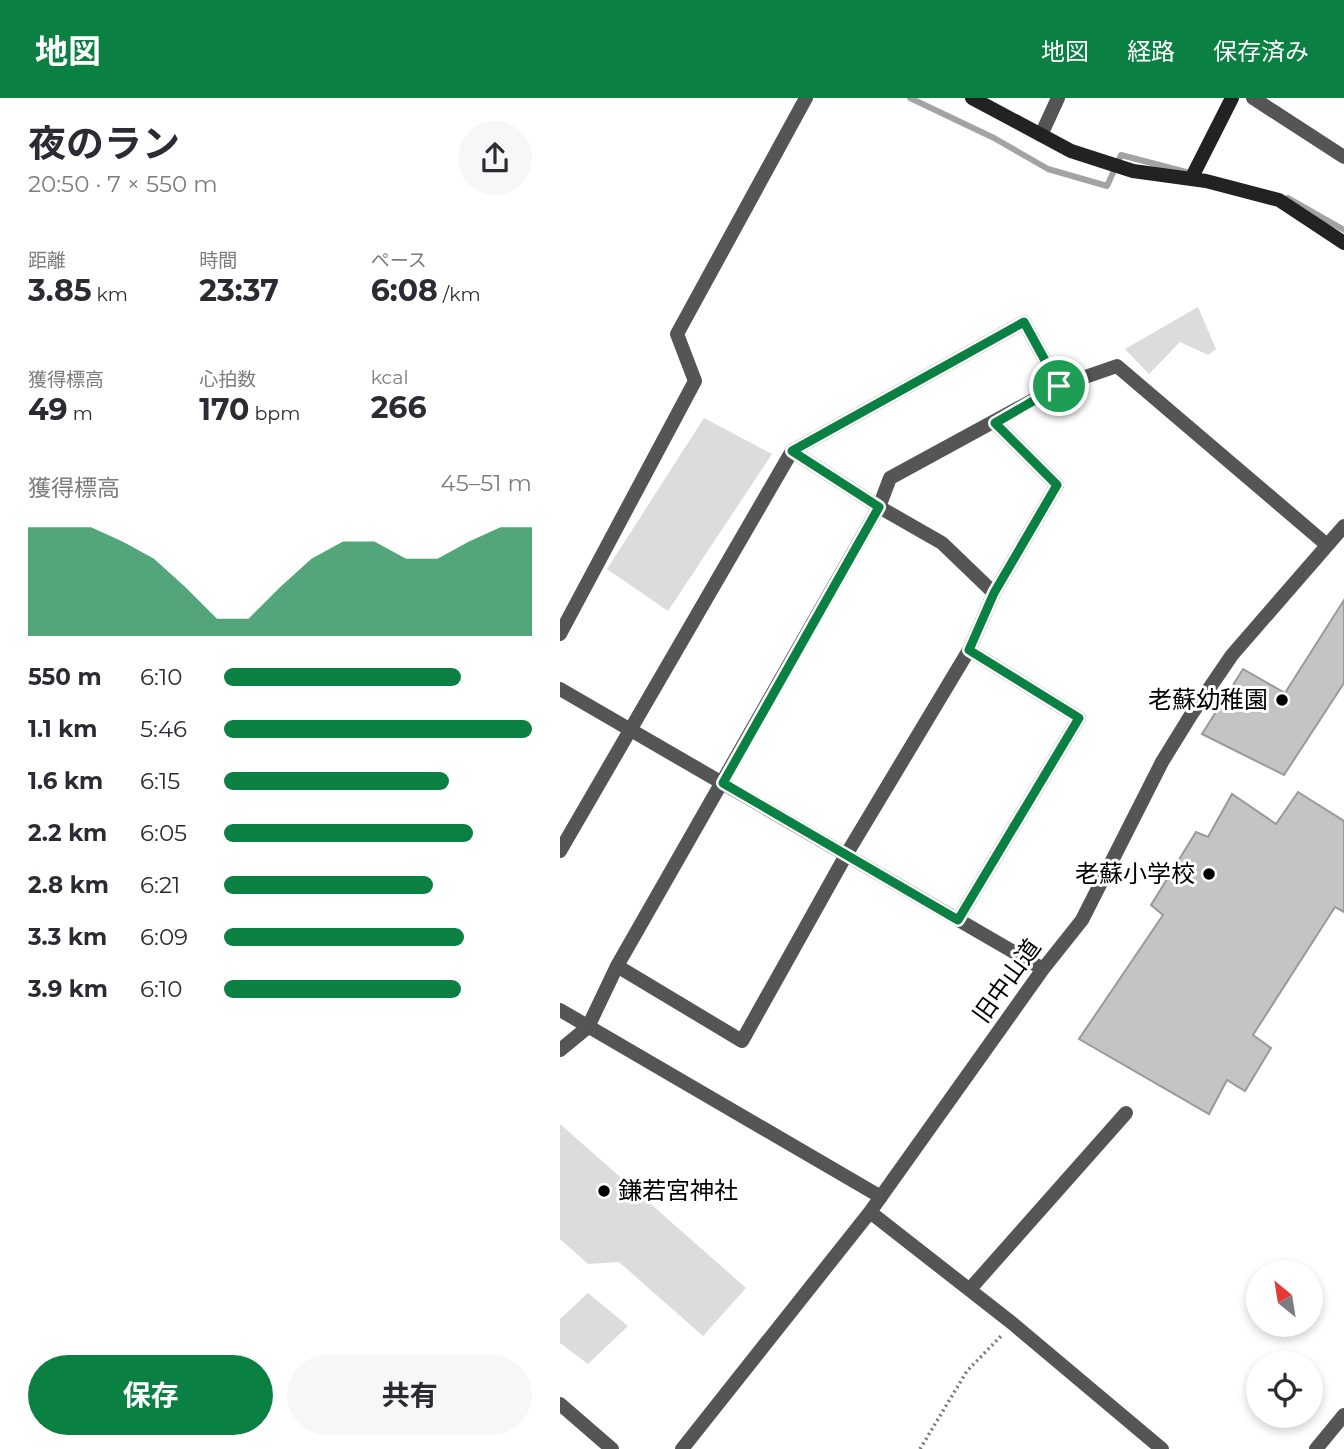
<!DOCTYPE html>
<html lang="ja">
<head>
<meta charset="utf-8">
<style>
  :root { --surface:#fff; --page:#f7f7f7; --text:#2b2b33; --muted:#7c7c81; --accent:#0b8043 }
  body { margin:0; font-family:Montserrat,"Noto Sans JP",sans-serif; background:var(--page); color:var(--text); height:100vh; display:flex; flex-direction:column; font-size:26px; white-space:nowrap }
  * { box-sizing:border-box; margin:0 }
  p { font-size:23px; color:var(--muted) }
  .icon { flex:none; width:38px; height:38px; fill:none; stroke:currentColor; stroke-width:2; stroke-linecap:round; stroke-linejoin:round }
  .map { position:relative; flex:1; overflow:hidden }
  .drawer { display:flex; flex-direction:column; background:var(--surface); width:560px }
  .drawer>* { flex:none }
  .needle { width:46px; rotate:330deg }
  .controls { position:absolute; left:686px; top:1162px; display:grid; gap:14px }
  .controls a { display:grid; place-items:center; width:77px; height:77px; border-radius:50%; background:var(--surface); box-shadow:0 4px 10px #0003; font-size:35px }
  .pin { position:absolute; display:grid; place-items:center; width:60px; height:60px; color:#fff; margin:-30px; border:4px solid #fff; border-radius:50%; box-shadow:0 2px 7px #0007 }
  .round { display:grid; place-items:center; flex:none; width:74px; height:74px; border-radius:37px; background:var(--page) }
  .summary { display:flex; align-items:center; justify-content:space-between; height:119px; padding:0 28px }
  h1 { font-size:38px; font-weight:700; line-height:52px }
  .metrics { display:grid; grid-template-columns:repeat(3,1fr); gap:10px; height:119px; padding:7px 28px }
  .metrics div { display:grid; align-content:center }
  .metrics b { font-size:30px; font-weight:700 }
  .metrics small { font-size:19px; font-weight:400 }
  .metrics p { font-size:19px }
  .chart { height:196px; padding:14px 28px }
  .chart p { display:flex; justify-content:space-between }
  .chart svg { width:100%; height:126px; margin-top:7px; fill:var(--accent); opacity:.7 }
  .button { display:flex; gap:14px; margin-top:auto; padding:14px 28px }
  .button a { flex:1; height:80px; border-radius:42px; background:var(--accent); color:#fff; font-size:28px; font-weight:700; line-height:80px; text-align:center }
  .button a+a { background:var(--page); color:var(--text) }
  ul { padding:0 28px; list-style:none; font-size:23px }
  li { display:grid; grid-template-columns:112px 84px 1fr; align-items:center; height:52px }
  li i { height:18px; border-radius:9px; background:var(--accent) }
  header { display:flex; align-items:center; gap:42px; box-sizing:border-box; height:98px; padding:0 35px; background:var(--accent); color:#fff }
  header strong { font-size:33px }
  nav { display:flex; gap:38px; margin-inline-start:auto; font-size:24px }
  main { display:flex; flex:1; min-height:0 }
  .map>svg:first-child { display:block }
  .green { fill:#dcdcdc }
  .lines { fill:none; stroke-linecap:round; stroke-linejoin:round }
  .stream { stroke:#a3a3a3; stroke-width:6 }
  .building { fill:#c4c4c4; stroke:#999; stroke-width:2 }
  .path { stroke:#777; stroke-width:3.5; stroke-dasharray:2 3.5; stroke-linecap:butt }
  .street { stroke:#555; stroke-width:14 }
  .secondary { stroke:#222; stroke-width:14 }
  .route-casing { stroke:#fff; stroke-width:14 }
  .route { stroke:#0b8043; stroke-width:9 }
  .poi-dot { fill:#000; stroke:#fff; stroke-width:2.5 }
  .labels { text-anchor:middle; stroke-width:6; stroke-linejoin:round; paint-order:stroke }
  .poi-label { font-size:24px; fill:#000; stroke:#fff; text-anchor:end }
  .street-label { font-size:24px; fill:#000; stroke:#fff }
</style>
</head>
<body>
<header>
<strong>地図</strong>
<nav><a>地図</a><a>経路</a><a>保存済み</a></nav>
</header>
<main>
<section class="drawer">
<div class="summary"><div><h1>夜のラン</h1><p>20:50 · 7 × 550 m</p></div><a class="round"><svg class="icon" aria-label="share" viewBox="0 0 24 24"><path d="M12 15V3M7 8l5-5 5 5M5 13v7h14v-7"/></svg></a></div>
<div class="metrics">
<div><p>距離</p><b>3.85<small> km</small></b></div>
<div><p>時間</p><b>23:37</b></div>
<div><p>ペース</p><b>6:08<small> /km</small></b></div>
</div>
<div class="metrics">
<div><p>獲得標高</p><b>49<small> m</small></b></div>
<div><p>心拍数</p><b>170<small> bpm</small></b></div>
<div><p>kcal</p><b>266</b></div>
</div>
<div class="chart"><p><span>獲得標高</span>45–51 m</p>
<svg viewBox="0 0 160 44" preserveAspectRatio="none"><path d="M0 44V6L10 6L20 6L30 11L40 17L50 27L60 38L70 38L80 27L90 17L100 11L110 11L120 17L130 17L140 11L150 6L160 6V44z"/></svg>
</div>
<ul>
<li><b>550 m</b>6:10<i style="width:77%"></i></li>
<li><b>1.1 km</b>5:46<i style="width:100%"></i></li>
<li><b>1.6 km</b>6:15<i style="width:73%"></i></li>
<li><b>2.2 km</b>6:05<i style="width:81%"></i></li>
<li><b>2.8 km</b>6:21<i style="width:68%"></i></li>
<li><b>3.3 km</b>6:09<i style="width:78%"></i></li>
<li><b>3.9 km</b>6:10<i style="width:77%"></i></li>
</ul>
<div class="button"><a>保存</a><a>共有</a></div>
</section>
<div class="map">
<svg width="784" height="1351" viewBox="0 0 784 1351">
  <rect width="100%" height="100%" fill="#fff"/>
  <path class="green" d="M638,209L656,251L648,257L620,244L589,276L565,251Z
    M144,320L212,356L108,513L47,471Z
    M0,1026L186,1190L143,1238L59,1164L28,1166L0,1141Z
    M28,1195L68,1228L28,1266L0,1245V1221Z"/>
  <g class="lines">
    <path class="stream" d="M350,0L434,40L488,71L547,88L561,57L626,74
      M728,100L784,132"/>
  </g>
  <path class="building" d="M784,502V585L724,677L642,636L683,571L725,595Z
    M738,694L784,723V814L775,809L693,937L711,950L685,993L667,982L649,1016L519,941L603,817L591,807L636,734L648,739L672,696L716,726Z"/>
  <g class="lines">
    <path class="path" d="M360,1351L407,1273L442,1237"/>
    <path class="street" d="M693,0L784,59
      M481,37L498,0
      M434,495L382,445L319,409L232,353L464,224L499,288
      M0,536L135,283L117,236L246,0
      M0,591L483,871
      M0,753L232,353
      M398,822L519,620L409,552
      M57,868L182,943L286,757L409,552L434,495L497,387L435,325
      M0,912L321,1099
      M0,952L28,929L57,868L319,409L330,380L499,288L557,268L767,447
      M310,1114L452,1225L602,1351
      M410,1191L566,1015
      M0,1306L52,1351
      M122,1351L310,1114L483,871L522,822L602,664L631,617L672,557L784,428
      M756,1351L784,1317"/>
    <path class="secondary" d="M412,0L511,53L573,73L646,83L719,102L784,145
      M631,81L672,0"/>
  </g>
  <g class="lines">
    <defs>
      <path id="route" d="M464,224L499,288L435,325L497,387L434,495L409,552L519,620L398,822L163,685L319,409L232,353Z"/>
    </defs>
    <use href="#route" class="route-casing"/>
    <use href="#route" class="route"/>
  </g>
  <g class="poi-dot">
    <circle cx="722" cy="602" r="7"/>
    <circle cx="649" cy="776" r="7"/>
    <circle cx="44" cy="1093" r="7"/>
  </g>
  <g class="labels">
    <g class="poi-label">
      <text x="708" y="610">老蘇幼稚園</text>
      <text x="635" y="784">老蘇小学校</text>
      <text x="58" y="1101" text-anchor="start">鎌若宮神社</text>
    </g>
    <g class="street-label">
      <text transform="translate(447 883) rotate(-54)" y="8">旧中山道</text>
    </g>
  </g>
</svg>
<div class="controls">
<a><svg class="needle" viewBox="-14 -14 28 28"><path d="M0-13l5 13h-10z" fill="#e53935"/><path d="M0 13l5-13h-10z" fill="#7c7c81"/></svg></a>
<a><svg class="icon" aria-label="locate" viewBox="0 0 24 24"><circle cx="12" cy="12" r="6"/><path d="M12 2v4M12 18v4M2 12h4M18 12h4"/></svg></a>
</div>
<div class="pin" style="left:499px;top:288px;background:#1e9e55"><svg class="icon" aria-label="arrive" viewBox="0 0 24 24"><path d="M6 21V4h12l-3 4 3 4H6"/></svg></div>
</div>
</main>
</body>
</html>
